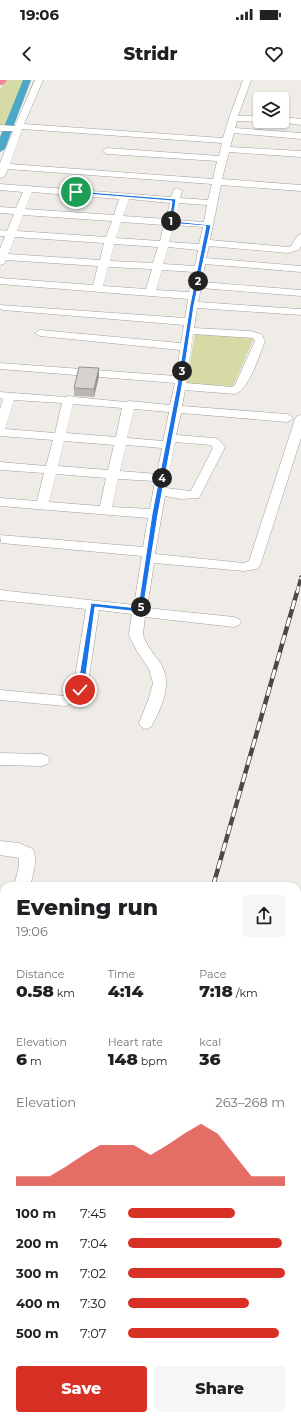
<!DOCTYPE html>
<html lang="en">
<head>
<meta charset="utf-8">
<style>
  :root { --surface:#fff; --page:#f6f6f6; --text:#202124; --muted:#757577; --accent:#d93025 }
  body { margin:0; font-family:Montserrat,sans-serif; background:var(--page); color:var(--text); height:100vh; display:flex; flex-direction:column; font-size:15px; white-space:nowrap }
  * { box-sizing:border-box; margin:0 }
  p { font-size:13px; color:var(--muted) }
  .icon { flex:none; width:22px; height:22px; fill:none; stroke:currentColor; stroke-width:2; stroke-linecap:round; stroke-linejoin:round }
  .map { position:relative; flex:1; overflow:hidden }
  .sheet { position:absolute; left:0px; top:802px; width:301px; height:538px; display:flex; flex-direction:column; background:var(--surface); border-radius:12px 12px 0 0; box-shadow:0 1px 3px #0004 }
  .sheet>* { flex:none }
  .fabs { position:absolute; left:253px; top:12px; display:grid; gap:8px }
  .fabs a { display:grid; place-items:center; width:36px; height:36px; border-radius:4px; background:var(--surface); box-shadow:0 1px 3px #0004; font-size:20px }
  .pin { position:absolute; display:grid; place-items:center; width:34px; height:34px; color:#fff; margin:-17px; border:2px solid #fff; border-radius:50%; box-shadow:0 1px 4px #0007 }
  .km { position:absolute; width:20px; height:20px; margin:-10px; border-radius:50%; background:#222; color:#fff; font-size:11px; line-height:20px; text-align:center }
  .round { display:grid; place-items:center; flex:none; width:42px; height:42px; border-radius:4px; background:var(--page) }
  .headline { display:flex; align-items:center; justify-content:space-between; height:68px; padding:0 16px }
  h1 { font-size:22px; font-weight:800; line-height:30px }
  .figures { display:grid; grid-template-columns:repeat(3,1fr); gap:6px; height:68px; padding:4px 16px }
  .figures div { display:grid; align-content:center }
  .figures b { font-size:17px; font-weight:800 }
  .figures small { font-size:11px; font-weight:400 }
  .figures p { font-size:11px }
  .chart { height:112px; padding:8px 16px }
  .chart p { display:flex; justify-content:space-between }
  .chart svg { width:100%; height:72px; margin-top:4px; fill:var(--accent); opacity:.7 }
  .primary-button { display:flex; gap:8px; margin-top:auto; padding:8px 16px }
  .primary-button a { flex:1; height:46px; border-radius:4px; background:var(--accent); color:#fff; font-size:16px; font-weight:800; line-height:46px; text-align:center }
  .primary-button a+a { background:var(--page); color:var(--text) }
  ul { padding:0 16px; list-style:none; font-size:13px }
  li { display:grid; grid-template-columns:64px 48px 1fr; align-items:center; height:30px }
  li i { height:10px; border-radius:5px; background:var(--accent) }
  .status { display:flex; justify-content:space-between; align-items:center; height:28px; padding:0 20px; background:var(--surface); direction:ltr }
  .status svg { height:11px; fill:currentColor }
  header { display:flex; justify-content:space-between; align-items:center; height:52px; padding:0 16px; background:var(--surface); font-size:18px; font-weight:800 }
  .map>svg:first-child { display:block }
  .green { fill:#d6dba6 }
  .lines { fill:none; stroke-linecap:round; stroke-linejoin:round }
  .canal { fill:#4da7c7; fill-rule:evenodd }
  .street-casing { stroke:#a29f9b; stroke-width:1 }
  .highway-casing { stroke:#cacac9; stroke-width:1 }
  .street { fill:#fff; fill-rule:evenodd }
  .highway { fill:#f78394; fill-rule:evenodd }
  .rail-far2-casing { stroke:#4a4947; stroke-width:3.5 }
  .rail-far1-casing { stroke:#4a4947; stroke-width:4.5 }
  .rail-casing { stroke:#4a4947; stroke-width:5.5 }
  .rail-far2 { stroke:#fff; stroke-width:2.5; stroke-dasharray:7; stroke-linecap:butt }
  .rail-far1 { stroke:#fff; stroke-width:3; stroke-dasharray:9; stroke-linecap:butt }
  .rail { stroke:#fff; stroke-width:4; stroke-dasharray:12; stroke-linecap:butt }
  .wall { fill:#b9b5b2 }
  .shaded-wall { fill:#969391 }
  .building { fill:#d7d2cf; stroke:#969391 }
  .route { fill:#1a73e8; stroke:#fff }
</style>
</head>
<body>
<div class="status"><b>19:06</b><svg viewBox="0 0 49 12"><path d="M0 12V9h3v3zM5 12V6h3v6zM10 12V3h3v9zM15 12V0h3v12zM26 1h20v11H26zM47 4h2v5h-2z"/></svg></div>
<header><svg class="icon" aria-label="back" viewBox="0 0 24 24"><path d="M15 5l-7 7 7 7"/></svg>Stridr<svg class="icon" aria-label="heart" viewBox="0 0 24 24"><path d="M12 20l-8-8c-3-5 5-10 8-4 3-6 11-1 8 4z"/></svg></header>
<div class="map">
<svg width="301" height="1340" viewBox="0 0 301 1340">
  <rect width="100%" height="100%" fill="#efece8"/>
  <path class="green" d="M5,0H30L12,47L0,46V10Z
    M195,254L254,258L233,306L186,304Z"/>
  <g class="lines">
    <path class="canal" d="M23,0H31L5,69L0,72V57Z"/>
    <defs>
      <path id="street" d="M35,0H43L24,44L223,58L229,38L243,0H251L238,36H260V41H262L260,42L237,41L235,48L301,53V59L234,53L230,67L301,71V77L229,72L222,99L301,105V111L221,105L210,160L288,167L291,166L298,155L301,154V166L299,170L288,173L209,166L206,178L301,186V192L205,184L202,202L301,210V216L201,208L198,222L299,229H301V235L197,228L194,248L250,251L261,254L265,261C260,274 248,311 235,314L185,310L182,326L287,334L291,336L293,338L291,340L287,342L181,333L176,355L214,358L218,359L225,367L199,418L181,419L165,416L155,474L244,483L249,481L295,339L297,336L301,335V358L260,486L256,489L244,491L154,483L147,528L234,537L239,539L241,542L239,545L234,547L145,537L143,554L144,558C148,568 155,575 161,584C173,605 161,628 151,647L146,649L141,647L139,643L149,618L153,603L149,589L137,571L130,558L129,554L132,534L99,530L87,610L81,620L65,626L0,620V610L65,616L73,610L86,529L0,520V510L134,525L142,476L1,463L0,455L143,467L148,438L0,426V418L37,421L44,393L0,390V382L46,386L53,360L0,356V329L3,319L0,318V312L65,317L69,316L74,317L125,322L129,321L170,325L175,303L0,289V283L176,296L180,270L40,256L35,253L40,250L181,263L184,245L3,230L0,229V225L185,238L188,219L0,204V198L93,205L98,186L6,180L4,184L0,185V169L5,156H0V150L7,151L14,134L0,133V127L16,128L23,112L0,110V104L171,117L174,109L177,108L182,111L180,118L208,120L212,104L8,89L4,97L0,98V83L13,51H0V45L15,46ZM22,49L222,63L219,76L107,68L102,71L107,74L217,81L213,99L10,84ZM32,112L119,119L114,135L25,129ZM129,119L170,123L166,139L123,136ZM179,123L207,125L204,142L175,140ZM23,135L112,141L106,157L17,151ZM121,142L164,145L160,161L116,158ZM174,145L203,147L199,164L169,162ZM15,157L104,163L100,180L8,174ZM114,164L158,167L153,183L110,181ZM168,167L198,170L195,186L163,184ZM108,187L152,189L146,209L103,206ZM162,190L194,192L189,212L156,210ZM193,254L253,258L255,261L235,305L232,307L186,303ZM14,320L62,323L55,353L5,349ZM73,324L122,328L116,357L66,353ZM134,329L169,332L163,361L127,358ZM64,361L114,365L108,390L58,386ZM175,362L211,365L213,368L191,411L166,408ZM126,365L162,368L157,394L120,391ZM56,394L106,398L100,426L49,422ZM118,399L155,401L150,429L112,427Z
        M282,37L301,39V45L279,42L282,41Z
        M0,673L42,674L47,676L50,680L47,684L42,686L0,685Z
        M0,761L19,763L33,769C38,781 33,794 30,806H14L19,786V778L0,775Z
        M4,854V868L0,869V855Z
        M297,900L301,902V919L297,917Z
        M301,947V981L297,982V948Z
        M0,948H4V964H0Z
        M0,1049H4V1067H0Z
        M0,1145L4,1146V1166L0,1165Z
        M297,1327L301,1328V1340H282L280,1336H297Z
        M211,1336H233L232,1340H210Z"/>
      <path id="highway" d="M0,0H7L4,4L0,5Z"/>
    </defs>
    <use href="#street" class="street-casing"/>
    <use href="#highway" class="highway-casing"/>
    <use href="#street" class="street"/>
    <use href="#highway" class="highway"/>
    <defs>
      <path id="rail-far2" d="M297,513L301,497"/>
      <path id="rail-far1" d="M213,806L297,512"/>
      <path id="rail" d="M59,1340L60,1336"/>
    </defs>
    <use href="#rail-far2" class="rail-far2-casing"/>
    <use href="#rail-far1" class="rail-far1-casing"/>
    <use href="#rail" class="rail-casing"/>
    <use href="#rail-far2" class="rail-far2"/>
    <use href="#rail-far1" class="rail-far1"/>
    <use href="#rail" class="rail"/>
  </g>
  <path class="wall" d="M99,288V296L94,317L74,316V308Z"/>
  <path class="shaded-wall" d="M99,288V296L94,317V309Z"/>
  <path class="building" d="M79,287L99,288L94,309L74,308Z"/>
  <path class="route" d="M76,111L176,119L173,141L211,145L194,225L182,306L158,434L143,530L140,532L95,527L84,610L80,612L77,610L91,523L138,528L152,434L177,306L190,225L206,146L169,143L172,121L74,113Z"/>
</svg>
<div class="fabs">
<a><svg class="icon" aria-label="layers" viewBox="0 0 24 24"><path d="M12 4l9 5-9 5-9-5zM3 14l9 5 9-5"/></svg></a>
</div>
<div class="pin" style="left:76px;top:112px;background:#1e9e55"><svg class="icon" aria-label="arrive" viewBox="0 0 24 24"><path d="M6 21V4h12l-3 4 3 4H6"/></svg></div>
<div class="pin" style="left:80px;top:610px;background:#d93025"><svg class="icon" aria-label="check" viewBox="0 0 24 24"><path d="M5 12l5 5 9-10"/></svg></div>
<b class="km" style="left:171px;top:141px">1</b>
<b class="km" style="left:198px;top:201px">2</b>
<b class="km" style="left:182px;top:291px">3</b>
<b class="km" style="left:162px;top:398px">4</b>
<b class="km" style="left:141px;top:527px">5</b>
<section class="sheet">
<div class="headline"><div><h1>Evening run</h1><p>19:06</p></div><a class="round"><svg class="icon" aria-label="share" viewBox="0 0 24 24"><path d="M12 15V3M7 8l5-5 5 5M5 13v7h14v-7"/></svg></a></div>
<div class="figures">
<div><p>Distance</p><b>0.58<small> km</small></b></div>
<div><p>Time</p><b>4:14</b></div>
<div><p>Pace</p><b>7:18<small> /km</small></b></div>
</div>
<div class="figures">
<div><p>Elevation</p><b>6<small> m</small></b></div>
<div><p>Heart rate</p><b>148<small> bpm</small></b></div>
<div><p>kcal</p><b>36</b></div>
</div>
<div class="chart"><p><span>Elevation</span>263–268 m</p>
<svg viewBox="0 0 160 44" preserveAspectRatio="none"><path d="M0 44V38L10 38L20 38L30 32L40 25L50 19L60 19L70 19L80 25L90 19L100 12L110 6L120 12L130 25L140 38L150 38L160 38V44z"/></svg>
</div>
<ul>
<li><b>100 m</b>7:45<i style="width:68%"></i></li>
<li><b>200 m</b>7:04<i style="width:98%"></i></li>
<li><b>300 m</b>7:02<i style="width:100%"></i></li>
<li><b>400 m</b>7:30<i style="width:77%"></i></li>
<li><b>500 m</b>7:07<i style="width:96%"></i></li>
</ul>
<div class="primary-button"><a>Save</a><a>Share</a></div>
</section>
</div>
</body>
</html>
